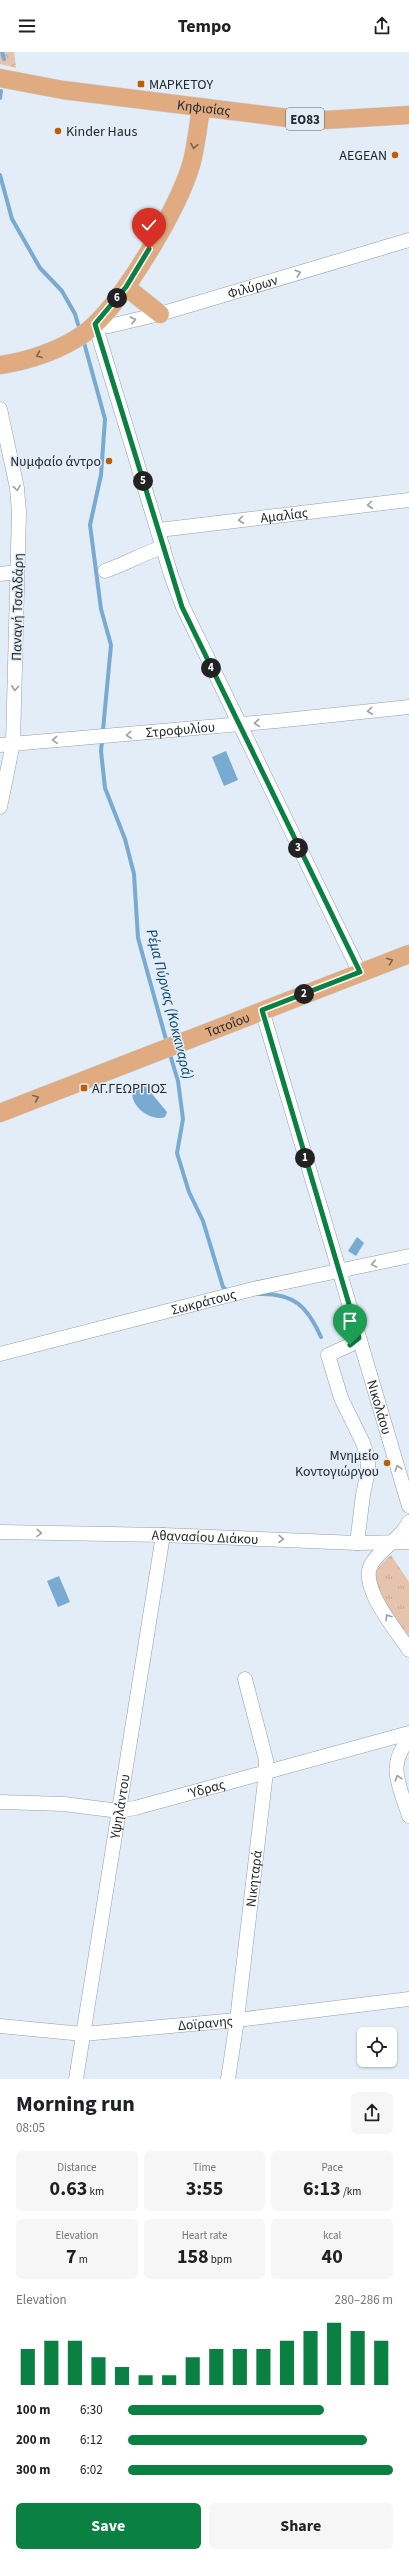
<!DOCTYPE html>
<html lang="en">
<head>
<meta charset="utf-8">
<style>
  :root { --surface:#fff; --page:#f6f6f6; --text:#202124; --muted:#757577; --accent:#0b8043 }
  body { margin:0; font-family:"Source Sans 3",sans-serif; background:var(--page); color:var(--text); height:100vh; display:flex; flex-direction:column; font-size:15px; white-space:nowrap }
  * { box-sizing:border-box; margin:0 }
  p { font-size:13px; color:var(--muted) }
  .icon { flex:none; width:22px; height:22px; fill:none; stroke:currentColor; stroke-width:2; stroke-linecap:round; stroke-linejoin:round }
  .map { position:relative; height:2027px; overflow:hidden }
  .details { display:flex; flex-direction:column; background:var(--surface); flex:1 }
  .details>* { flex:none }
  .buttons { position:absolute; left:357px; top:1975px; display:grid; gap:8px }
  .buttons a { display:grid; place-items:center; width:40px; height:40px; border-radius:6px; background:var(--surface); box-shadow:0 1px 3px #0004; font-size:20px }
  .pin { position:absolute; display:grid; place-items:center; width:34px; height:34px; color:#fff; margin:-41px -17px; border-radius:50% 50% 50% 0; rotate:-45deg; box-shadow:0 0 4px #0007 }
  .pin .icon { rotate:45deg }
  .km { position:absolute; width:20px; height:20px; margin:-10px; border-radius:50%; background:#222; color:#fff; font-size:11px; line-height:20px; text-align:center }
  .round { display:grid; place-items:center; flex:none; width:42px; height:42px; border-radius:6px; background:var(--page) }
  .head { display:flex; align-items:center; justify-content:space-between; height:68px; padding:0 16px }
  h1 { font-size:22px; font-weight:700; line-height:30px }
  .figures { display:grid; grid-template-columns:repeat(3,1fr); gap:6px; height:68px; padding:4px 16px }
  .figures div { display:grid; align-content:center; border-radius:6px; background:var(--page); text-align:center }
  .figures b { font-size:20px; font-weight:700 }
  .figures small { font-size:11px; font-weight:400 }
  .figures p { font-size:11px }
  .chart { height:112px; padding:8px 16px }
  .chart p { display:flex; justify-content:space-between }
  .chart svg { width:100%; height:72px; margin-top:4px; stroke:var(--accent); stroke-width:6 }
  .primary-button { display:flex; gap:8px; margin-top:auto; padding:8px 16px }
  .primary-button a { flex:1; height:46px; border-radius:6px; background:var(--accent); color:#fff; font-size:16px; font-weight:700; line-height:46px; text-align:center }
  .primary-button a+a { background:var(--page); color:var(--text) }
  ul { padding:0 16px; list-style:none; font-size:13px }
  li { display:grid; grid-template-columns:64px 48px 1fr; align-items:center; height:30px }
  li i { height:10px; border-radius:5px; background:var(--accent) }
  header { display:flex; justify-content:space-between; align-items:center; height:52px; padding:0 16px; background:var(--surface); font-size:18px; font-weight:700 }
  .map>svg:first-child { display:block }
  .forest { fill:url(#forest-crowns) }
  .park { fill:url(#park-tufts) }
  .water { fill:#78aad2 }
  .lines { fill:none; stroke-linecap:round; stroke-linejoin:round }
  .stream { stroke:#78aad2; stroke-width:4 }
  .minor-casing { stroke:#959fa8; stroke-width:15 }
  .major-casing { stroke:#cbcccc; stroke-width:19 }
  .minor { stroke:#fff; stroke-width:14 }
  .major { stroke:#e1ab81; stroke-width:18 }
  .oneway { stroke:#7a6452 }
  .oneway2 { stroke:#9d9fa0 }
  .route-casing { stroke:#fff; stroke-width:8 }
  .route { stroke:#0b8043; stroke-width:5 }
  .poi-dot { fill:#bc6008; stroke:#e2edf7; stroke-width:1.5 }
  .labels { text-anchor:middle; stroke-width:3; stroke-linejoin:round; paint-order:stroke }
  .shield { fill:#e2edf7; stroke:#5e6469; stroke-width:1 }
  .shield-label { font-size:13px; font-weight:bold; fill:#25292c }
  .poi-label { font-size:14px; fill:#25292c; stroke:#e2edf7; text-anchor:start }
  .street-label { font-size:14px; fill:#25292c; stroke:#e2edf7 }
  .water-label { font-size:15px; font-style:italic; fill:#06446b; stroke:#e2edf7 }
</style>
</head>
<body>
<header><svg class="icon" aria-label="menu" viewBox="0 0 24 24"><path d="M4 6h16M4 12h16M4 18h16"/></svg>Tempo<svg class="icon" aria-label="share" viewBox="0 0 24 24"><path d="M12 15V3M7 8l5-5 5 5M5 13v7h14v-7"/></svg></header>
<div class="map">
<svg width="409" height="2027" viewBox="0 0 409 2027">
  <defs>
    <pattern id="forest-crowns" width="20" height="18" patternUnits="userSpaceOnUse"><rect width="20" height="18" fill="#e5c3ad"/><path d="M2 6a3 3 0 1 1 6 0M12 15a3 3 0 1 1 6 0" fill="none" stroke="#c4a895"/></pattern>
    <pattern id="park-tufts" width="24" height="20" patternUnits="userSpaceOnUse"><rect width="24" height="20" fill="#e5c3ad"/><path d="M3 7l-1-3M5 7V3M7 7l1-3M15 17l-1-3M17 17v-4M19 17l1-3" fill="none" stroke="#c4a895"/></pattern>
  </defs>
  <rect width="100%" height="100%" fill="#e2edf7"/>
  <path class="forest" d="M0,0H14L16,16L0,12Z"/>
  <path class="park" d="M391,1503L409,1530V1585C401,1572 374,1540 375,1525C376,1516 385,1508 391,1503Z"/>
  <path class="water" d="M226,699L238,728L224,734L212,705Z
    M143,1031L167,1060L165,1065C150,1070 128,1053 133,1037Z
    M357,1185L364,1191L356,1204L348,1199Z
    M59,1524L70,1550L58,1555L47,1529Z"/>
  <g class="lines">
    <path class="stream" d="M2,0L4,7
      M0,46L1,39
      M0,123L12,167L40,216L62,239L75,262L80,279
      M83,287L105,367L101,423L90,473L101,557L111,593L101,699L105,736L125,787L134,822L138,886L167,991
      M169,999L178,1029L183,1067L177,1101L189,1140L203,1169L223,1235L228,1239
      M259,1242C294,1241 307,1254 321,1285"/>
    <defs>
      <g id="minor">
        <path d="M0,357L17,436L19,460L13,691L0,755"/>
        <path id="s1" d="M159,478L409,448"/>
        <path d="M105,519C125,512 142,502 163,495"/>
        <path d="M0,522L17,520"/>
        <path id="s2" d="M0,693L276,669L409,655"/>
        <path id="s3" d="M360,921L183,555L172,526L95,272L109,274L160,262L409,188"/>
        <path id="s4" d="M262,958L409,1454"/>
        <path id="s5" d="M0,1302L253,1237L409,1204"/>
        <path d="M409,1470C400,1488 382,1495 372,1511C357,1533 397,1579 409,1598"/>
        <path id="s6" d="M0,1480L163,1483L357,1491L409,1490"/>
        <path d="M357,1491L363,1443L368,1419V1406L363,1391L341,1346L328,1303L350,1293L359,1286"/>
        <path d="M409,1687C386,1714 400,1734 409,1764"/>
        <path id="s7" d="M0,1750L64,1752L119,1759L135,1756L409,1681"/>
        <path id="s8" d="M0,1974L83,1982L237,1968L409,1947"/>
        <path id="s9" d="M76,2027L163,1483"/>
        <path id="s10" d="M228,2027L237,1968L266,1720V1708L245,1627"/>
      </g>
      <g id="major">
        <path id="s11" d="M0,26L63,38L288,66L325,68L409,63"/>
        <path d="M126,235L160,262"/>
        <path d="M0,313C29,309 61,298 85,281C121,254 178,157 191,113C196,95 198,75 201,56"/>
        <path id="s12" d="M0,1061L409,902"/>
      </g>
    </defs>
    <use href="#minor" class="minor-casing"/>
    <use href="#major" class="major-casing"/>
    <use href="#minor" class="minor"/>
    <use href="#major" class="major"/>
  </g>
  <defs><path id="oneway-chevron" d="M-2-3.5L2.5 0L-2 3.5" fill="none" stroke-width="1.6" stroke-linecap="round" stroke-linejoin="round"/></defs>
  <g class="oneway">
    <use href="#oneway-chevron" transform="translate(194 94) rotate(100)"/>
    <use href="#oneway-chevron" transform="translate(39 303) rotate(159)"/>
    <use href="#oneway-chevron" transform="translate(390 909) rotate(-21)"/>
    <use href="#oneway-chevron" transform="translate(36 1046) rotate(-22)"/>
  </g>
  <g class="oneway2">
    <use href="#oneway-chevron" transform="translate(298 221) rotate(-17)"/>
    <use href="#oneway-chevron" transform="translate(133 268) rotate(-13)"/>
    <use href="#oneway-chevron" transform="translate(17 436) rotate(81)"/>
    <use href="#oneway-chevron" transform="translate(370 453) rotate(173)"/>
    <use href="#oneway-chevron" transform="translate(241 468) rotate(173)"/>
    <use href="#oneway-chevron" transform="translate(15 636) rotate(93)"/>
    <use href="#oneway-chevron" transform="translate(370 659) rotate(174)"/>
    <use href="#oneway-chevron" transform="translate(257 671) rotate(175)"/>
    <use href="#oneway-chevron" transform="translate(129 683) rotate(175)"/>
    <use href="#oneway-chevron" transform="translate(55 688) rotate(176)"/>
    <use href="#oneway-chevron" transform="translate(374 1212) rotate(167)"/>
    <use href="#oneway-chevron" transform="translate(398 1416) rotate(-106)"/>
    <use href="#oneway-chevron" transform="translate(39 1481) rotate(1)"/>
    <use href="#oneway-chevron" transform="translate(281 1487) rotate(2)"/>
    <use href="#oneway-chevron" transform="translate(388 1565) rotate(-123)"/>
    <use href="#oneway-chevron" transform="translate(398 1726) rotate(-107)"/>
  </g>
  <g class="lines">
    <defs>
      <path id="route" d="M149,197L126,235L95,272L182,555L360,920L262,958L359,1286L350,1293"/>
    </defs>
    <use href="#route" class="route-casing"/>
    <use href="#route" class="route"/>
  </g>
  <g class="poi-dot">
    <rect x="137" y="28" width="8" height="8" rx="2"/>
    <circle cx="58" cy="79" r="4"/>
    <circle cx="395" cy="103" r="4"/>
    <circle cx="109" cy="409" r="4"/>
    <rect x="80" y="1032" width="8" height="8" rx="2"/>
    <circle cx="387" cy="1411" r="4"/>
  </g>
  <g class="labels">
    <rect class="shield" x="286" y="56" width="38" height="22" rx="3"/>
    <g class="shield-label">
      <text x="305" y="72">ΕΟ83</text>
    </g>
    <g class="poi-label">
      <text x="149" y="37">ΜΑΡΚΕΤΟΥ</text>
      <text x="66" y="84">Kinder Haus</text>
      <text x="387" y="108" text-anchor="end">AEGEAN</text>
      <text x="101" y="414" text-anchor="end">Νυμφαίο άντρο</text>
      <text x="92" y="1041">ΑΓ.ΓΕΩΡΓΙΟΣ</text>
      <text x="379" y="1408" text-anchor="end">Μνημείο<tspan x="379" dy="16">Κοντογιώργου</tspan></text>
    </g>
    <g class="street-label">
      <text dy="5" stroke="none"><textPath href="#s11" startOffset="206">Κηφισίας</textPath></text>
      <text dy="5" stroke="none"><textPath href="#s3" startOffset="866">Φιλύρων</textPath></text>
      <text dy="5" stroke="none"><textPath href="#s1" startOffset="126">Αμαλίας</textPath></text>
      <text transform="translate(17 555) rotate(-89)" y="5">Παναγή Τσαλδάρη</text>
      <text dy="5" stroke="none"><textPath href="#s2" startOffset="181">Στροφυλίου</textPath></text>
      <text dy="5" stroke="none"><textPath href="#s12" startOffset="244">Τατοΐου</textPath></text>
      <text dy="5" stroke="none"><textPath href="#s5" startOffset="210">Σωκράτους</textPath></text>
      <text dy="5" stroke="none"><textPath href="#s4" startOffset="414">Νικολάου</textPath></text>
      <text dy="5" stroke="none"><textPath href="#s6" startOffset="205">Αθανασίου Διάκου</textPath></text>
      <text dy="5" stroke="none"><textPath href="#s7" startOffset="210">Ύδρας</textPath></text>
      <text dy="5" stroke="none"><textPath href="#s9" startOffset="276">Υψηλάντου</textPath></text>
      <text dy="5" stroke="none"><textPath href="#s10" startOffset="202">Νικηταρά</textPath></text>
      <text dy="5" stroke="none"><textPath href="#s8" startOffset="206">Δοϊρανης</textPath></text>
    </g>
    <g class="water-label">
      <text transform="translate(170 952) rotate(76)" y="5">Ρέμα Πύρνας (Κοκκιναρά)</text>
    </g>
  </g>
</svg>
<div class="buttons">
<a><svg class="icon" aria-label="locate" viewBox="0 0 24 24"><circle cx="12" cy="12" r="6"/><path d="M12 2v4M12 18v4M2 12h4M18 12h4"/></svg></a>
</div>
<div class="pin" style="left:350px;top:1293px;background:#1e9e55"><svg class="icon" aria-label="arrive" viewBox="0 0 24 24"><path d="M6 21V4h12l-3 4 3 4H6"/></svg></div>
<div class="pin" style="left:149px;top:197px;background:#d93025"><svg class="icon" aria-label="check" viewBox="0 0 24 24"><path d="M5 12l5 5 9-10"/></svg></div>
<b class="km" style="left:305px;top:1106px">1</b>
<b class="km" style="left:304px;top:942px">2</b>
<b class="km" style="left:298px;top:796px">3</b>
<b class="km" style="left:211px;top:616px">4</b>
<b class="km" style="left:143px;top:429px">5</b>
<b class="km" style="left:117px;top:246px">6</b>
</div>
<section class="details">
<div class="head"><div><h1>Morning run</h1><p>08:05</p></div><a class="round"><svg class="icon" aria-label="share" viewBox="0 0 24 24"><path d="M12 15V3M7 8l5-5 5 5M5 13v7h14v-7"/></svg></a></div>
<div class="figures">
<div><p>Distance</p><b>0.63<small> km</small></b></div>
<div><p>Time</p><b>3:55</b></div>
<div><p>Pace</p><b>6:13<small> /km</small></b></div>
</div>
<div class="figures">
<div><p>Elevation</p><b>7<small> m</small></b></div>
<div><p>Heart rate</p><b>158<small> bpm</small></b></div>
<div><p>kcal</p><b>40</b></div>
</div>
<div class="chart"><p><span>Elevation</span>280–286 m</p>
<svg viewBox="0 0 160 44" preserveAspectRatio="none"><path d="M5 44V22M15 44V17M25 44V17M35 44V27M45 44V33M55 44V38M65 44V38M75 44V27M85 44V22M95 44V22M105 44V22M115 44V17M125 44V11M135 44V6M145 44V11M155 44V17"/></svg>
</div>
<ul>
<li><b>100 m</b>6:30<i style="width:74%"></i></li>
<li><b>200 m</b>6:12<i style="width:90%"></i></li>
<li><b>300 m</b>6:02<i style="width:100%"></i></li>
</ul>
<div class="primary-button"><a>Save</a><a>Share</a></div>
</section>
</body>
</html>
